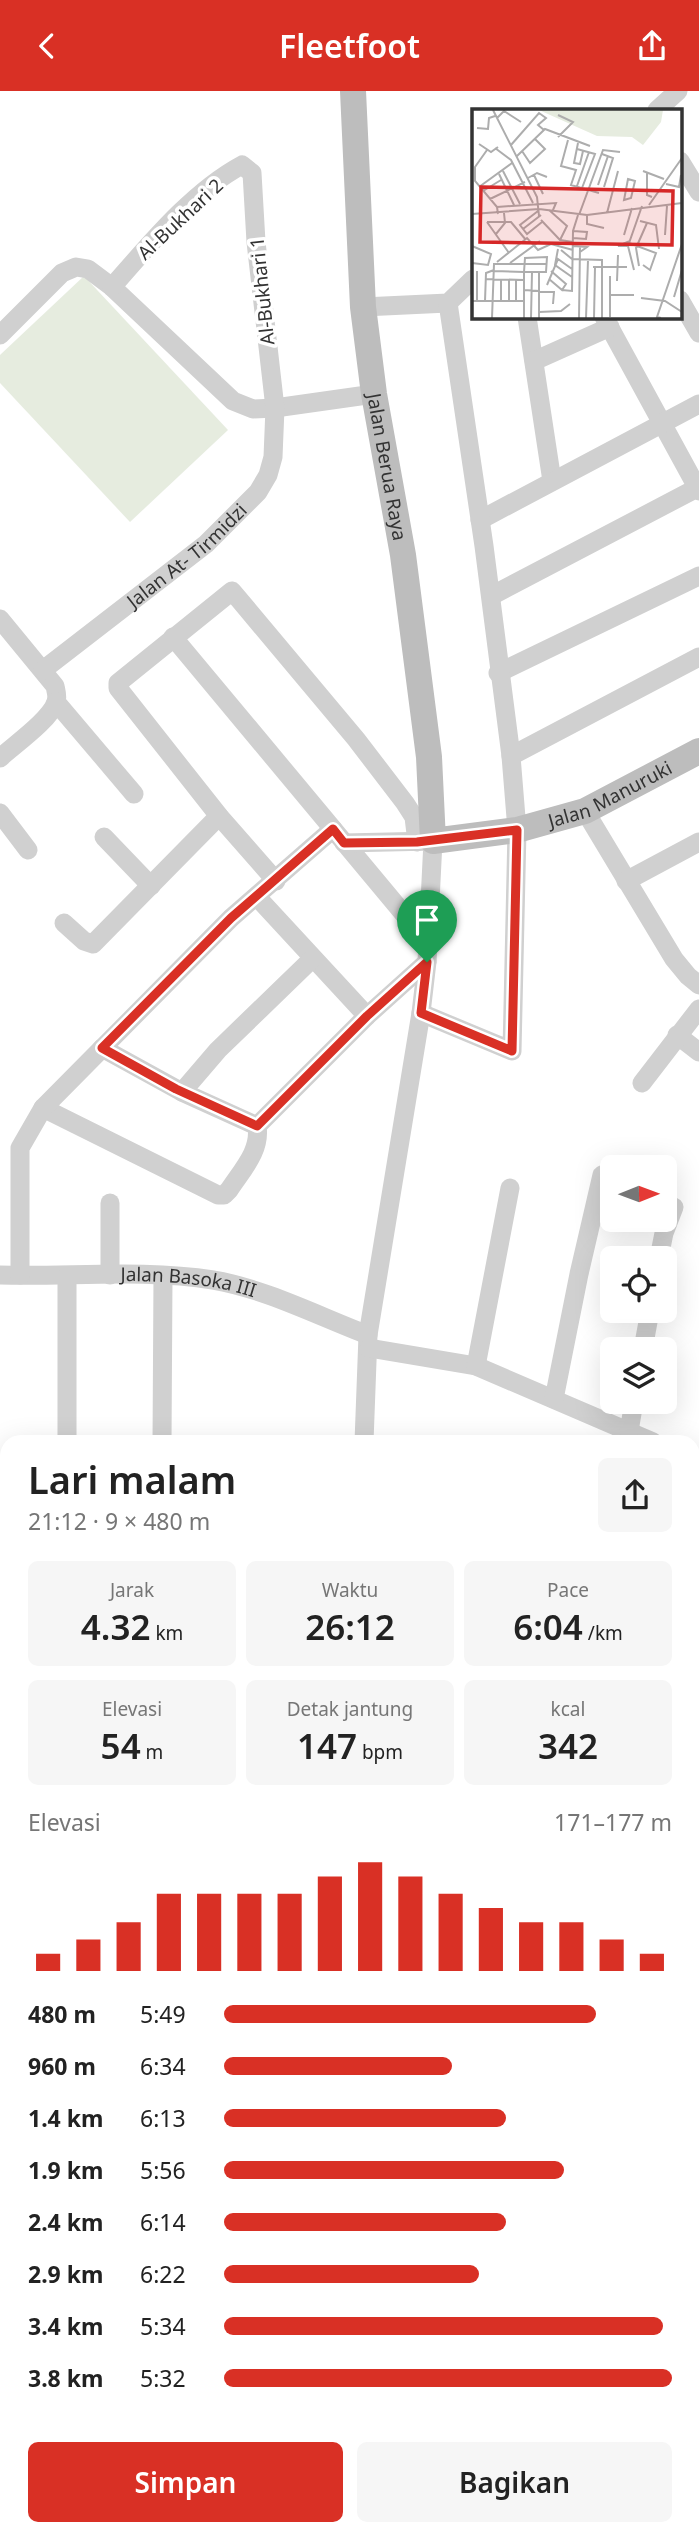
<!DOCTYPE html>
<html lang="id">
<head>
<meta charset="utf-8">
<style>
  :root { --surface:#fff; --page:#f6f6f6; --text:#222; --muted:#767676; --accent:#d93025 }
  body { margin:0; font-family:"Noto Sans",sans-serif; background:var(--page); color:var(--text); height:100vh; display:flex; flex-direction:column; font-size:26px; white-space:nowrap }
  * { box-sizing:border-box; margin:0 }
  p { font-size:23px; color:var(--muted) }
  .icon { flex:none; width:38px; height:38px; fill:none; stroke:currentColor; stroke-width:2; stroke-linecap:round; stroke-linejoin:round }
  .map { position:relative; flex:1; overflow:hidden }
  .side { position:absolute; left:0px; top:1344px; width:700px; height:1101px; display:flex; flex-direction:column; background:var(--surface); border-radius:21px 21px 0 0; box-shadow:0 7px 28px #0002 }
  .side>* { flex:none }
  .needle { width:46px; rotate:89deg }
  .controls { position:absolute; left:600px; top:1064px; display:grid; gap:14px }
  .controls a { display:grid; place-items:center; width:77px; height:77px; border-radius:10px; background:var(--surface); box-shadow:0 7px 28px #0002; font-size:35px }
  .pin { position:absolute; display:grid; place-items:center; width:60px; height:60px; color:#fff; margin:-72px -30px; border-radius:50% 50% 50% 0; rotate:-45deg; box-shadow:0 0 7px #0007 }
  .pin .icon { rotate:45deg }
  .round { display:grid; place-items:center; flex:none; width:74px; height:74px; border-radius:10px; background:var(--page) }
  .headline { display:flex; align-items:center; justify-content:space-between; height:119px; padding:0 28px }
  h1 { font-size:38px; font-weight:600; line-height:52px }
  .stats { display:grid; grid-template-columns:repeat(3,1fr); gap:10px; height:119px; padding:7px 28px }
  .stats div { display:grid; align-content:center; border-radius:10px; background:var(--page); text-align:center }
  .stats b { font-size:35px; font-weight:600 }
  .stats small { font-size:19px; font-weight:400 }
  .stats p { font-size:19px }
  .chart { height:196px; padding:14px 28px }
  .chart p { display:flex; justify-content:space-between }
  .chart svg { width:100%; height:126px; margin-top:7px; stroke:var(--accent); stroke-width:6 }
  .button { display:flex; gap:14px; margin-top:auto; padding:14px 28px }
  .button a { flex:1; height:80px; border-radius:10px; background:var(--accent); color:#fff; font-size:28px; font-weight:600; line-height:80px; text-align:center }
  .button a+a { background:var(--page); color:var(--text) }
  ul { padding:0 28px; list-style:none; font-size:23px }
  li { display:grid; grid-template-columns:112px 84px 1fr; align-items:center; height:52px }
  li i { height:18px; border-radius:9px; background:var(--accent) }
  header { display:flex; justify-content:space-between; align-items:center; height:91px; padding:0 28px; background:var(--accent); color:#fff; font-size:32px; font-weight:600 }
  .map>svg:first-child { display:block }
  .grass { fill:#e6ecdf }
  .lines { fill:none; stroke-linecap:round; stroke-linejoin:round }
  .street { stroke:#d0d0d0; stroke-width:19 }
  .secondary { stroke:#bdbdbd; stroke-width:26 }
  .route-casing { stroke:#fff; stroke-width:14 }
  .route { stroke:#d93025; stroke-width:9 }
  .labels { text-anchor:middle; stroke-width:7; stroke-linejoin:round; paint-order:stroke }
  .street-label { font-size:19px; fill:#333; stroke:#fff }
  .inset-road { fill:none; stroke:#adadad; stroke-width:2 }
  .view { fill:#d62828; fill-opacity:0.15; stroke:#d62828; stroke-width:3.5 }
  .inset-edge { fill:none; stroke:#333; stroke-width:3.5 }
</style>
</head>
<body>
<header><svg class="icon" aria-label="back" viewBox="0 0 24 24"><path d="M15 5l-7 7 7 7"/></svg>Fleetfoot<svg class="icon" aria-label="share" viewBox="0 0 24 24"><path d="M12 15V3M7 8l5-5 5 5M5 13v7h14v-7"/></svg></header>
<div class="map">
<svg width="699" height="2444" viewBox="0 0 699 2444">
  <rect width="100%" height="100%" fill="#fff"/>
  <path class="grass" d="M84,185L228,339L130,431L0,292V264Z"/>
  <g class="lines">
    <g class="street">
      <path d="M657,19L678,0"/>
      <path d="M680,70L699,101"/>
      <path d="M680,209L699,242"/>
      <path d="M363,216L448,212L473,188"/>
      <path d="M527,226L552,390"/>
      <path d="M604,226L699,400"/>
      <path d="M0,244L62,182L76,176L88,178L112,196L233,310L253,318L275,317L374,303"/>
      <path d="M534,270L610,236"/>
      <path d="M480,429L699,313"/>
      <path d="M491,505L699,396"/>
      <path d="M0,528L55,595C56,600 58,606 56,611C50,629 14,654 0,667"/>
      <path d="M173,546L428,852"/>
      <path id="s1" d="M43,579L206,453L258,401L268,384L273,366L275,317L256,151L252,82L242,74C192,101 149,154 112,196"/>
      <path d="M498,582L699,485"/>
      <path d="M56,611L134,703"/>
      <path d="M511,665L699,566"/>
      <path d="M585,720L674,868L688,885L699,894"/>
      <path d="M0,722L28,759"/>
      <path d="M104,746L151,795"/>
      <path d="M344,752L433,750L427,871L421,922L368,1244L364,1351"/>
      <path d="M276,790L219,725L118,597V592L232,500L356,648L405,712L414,726L417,751"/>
      <path d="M626,790L699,751"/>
      <path d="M257,806L367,925"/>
      <path d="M64,832L84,850L93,853L219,725"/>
      <path d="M421,922L512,960L517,739L511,665L484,455L448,212"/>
      <path d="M677,944L699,961"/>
      <path d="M102,957L182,1001L257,1035"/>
      <path d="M642,992L699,918"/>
      <path d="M182,1001L218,959L313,867"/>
      <path d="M43,1017L218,1104H224L229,1099C242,1079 261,1060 257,1035"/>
      <path d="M257,1035L367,925L427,871"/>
      <path d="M659,1167L664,1142L674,1116"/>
      <path id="s2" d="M0,1184C70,1186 143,1178 213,1189C266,1198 318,1225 368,1244"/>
      <path d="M20,1184V1057L43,1017L231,827L333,738"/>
      <path d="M110,1184V1112"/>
      <path d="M369,1257L476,1275L653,1351"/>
      <path d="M643,1258L650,1220"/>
      <path d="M476,1275L510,1097"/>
      <path d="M554,1308L579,1183L602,1084"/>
      <path d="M629,1340L634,1311"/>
      <path d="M67,1351V1185"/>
      <path d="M162,1351L163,1185"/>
      <path d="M693,1391L699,1370"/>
      <path d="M693,1677L699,1678"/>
      <path d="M0,1779L7,1794"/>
      <path d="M693,1832L699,1834"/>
      <path d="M0,1889L7,1892"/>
      <path d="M693,1935L699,1936"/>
      <path d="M0,1951L7,1935"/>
      <path d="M0,2003L7,2006"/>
      <path d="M693,2119L699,2120"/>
      <path d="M693,2239L699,2242"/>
      <path d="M0,2248L7,2225"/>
      <path d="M0,2280L7,2279"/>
      <path d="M239,2438L244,2444"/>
      <path d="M348,2444L349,2438"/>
      <path d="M441,2444V2438"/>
      <path d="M562,2444V2438"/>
    </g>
    <path class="secondary" id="s3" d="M353,0L363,216L374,303L403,464L429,666L433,750L517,739L585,720L699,660"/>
  </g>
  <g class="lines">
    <defs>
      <path id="route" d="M333,738L344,752L417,751L517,739L512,960L421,922L427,871L367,925L257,1035L176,998L102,957L231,827Z"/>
    </defs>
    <use href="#route" class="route-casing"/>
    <use href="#route" class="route"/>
  </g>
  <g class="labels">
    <g class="street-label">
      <text transform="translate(180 128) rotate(-43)" y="7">Al-Bukhari 2</text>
      <text transform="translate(262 200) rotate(-96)" y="7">Al-Bukhari 1</text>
      <text dy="7" stroke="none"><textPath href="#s3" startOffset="378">Jalan Berua Raya</textPath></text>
      <text dy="7" stroke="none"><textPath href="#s1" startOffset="184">Jalan At- Tirmidzi</textPath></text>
      <text dy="7" stroke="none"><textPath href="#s3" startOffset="940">Jalan Manuruki</textPath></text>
      <text dy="7" stroke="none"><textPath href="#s2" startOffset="189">Jalan Basoka III</textPath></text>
    </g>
  </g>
  <g transform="translate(472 18)">
    <rect width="210" height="210" fill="#fff"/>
    <path d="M67,1H191L189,13L171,36L160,28L125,27Z" fill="#e6ecdf"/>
    <path class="inset-road" d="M21,1L65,88L67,107M25,9L32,2L49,13M5,19L16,20L17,9L23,7M86,28L101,13L86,6M96,31L89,57L104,61L99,76L127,84M106,34L102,54L108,55L111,42M7,35L19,43L26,38M39,36L67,4L74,9L66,16L72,21M23,39L39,51L61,94M105,40L123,45L110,79M15,41L3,58V72L25,98L26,105M50,42L58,54L73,40L63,30M130,45L141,49L132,78M45,47L73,20L118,37M31,62L48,95M171,62L192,70M175,63V86L180,88M27,65L42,96M62,66L71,85M56,69L65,64L75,68M156,70L163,72L159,89L152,91ZM194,75L207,78L209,66M126,76L136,47M105,77L117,43M7,78L40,54M11,82L29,71M18,90L53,73M177,96L210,49M25,98L84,94L81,101M77,101L95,117L88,131M66,102L48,116L55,125L70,113M135,104L146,62M0,105L67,100L115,106L210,94M107,106L131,41L148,43M115,106V115L132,119M69,111L88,131L101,133M168,112L184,116L187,140M15,113H39L54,131M15,113L37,144M51,120L69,106M101,122L115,123L114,130L101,129M24,125L33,114L32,104M152,126L160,99M193,126L195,97M157,134L184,144L178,161L171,156M0,137L19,145L16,156L0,154M101,137L115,138L108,143M156,137H146L158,132M86,140L83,156L100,168M89,141L100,150L130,151V209M25,153L55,129L66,141L79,135L101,141M38,154L68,132M167,157L164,139L175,114M121,158H155M162,161L156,137L170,97M22,162L52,163H74L75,148L53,149L52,163V209M13,170L52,171M37,170V192M77,170L90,181L94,175L79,162M145,172L146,146M75,176L86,150L100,160M52,181L82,183L81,195M90,181L100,182L101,122L106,106M137,186H162M202,188L210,161M169,189L193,192L210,203M0,192H52M13,192L14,164L22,161M29,192V170M44,192V170M5,193V162M67,203L89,202L98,195M138,208V167M20,209L22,155H75M59,209L60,163M67,209V163M107,209L108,137M114,209L116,151M122,209L123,158M189,209L185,208L210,135"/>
    <path class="view" d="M9,78L201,82L200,136L8,133Z"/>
    <rect width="210" height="210" class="inset-edge"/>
  </g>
</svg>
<div class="controls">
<a><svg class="needle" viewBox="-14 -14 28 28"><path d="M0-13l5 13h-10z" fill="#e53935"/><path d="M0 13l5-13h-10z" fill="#767676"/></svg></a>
<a><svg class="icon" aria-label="locate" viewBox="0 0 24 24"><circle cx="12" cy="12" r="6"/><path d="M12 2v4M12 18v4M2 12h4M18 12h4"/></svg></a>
<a><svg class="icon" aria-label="layers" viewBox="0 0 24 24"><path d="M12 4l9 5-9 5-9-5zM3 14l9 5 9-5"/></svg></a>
</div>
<div class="pin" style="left:427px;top:871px;background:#1e9e55"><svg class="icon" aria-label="arrive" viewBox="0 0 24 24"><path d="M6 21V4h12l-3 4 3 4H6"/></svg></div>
<section class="side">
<div class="headline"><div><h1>Lari malam</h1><p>21:12 · 9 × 480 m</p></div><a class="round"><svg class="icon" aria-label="share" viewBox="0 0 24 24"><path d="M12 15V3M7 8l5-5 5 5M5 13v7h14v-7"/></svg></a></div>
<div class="stats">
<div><p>Jarak</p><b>4.32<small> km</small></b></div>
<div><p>Waktu</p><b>26:12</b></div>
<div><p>Pace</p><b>6:04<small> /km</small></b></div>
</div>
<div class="stats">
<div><p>Elevasi</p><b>54<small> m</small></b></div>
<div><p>Detak jantung</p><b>147<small> bpm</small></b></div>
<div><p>kcal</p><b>342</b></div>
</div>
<div class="chart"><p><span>Elevasi</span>171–177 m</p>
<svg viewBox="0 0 160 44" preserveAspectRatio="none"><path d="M5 44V38M15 44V33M25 44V27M35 44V17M45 44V17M55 44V17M65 44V17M75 44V11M85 44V6M95 44V11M105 44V17M115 44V22M125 44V27M135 44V27M145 44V33M155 44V38"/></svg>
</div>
<ul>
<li><b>480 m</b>5:49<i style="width:83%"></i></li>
<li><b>960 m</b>6:34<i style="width:51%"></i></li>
<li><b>1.4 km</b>6:13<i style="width:63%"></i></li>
<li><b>1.9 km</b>5:56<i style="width:76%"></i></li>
<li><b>2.4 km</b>6:14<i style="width:63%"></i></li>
<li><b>2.9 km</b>6:22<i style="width:57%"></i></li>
<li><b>3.4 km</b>5:34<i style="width:98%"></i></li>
<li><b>3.8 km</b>5:32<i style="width:100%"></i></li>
</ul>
<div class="button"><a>Simpan</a><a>Bagikan</a></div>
</section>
</div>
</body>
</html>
